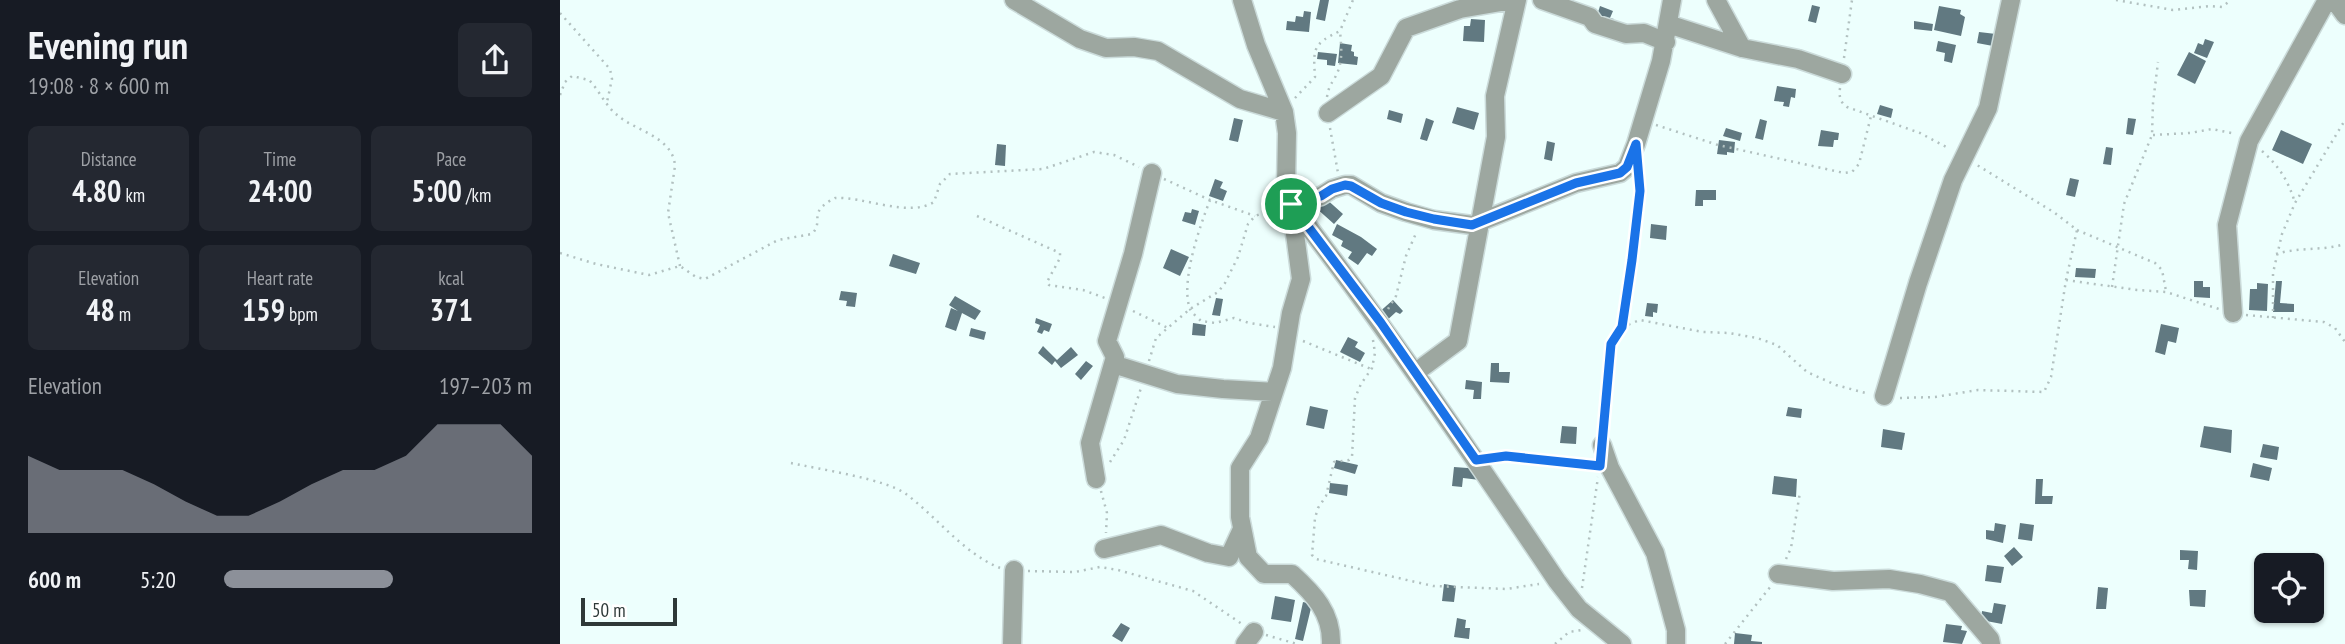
<!DOCTYPE html>
<html lang="en">
<head>
<meta charset="utf-8">
<style>
  :root { --surface:#171b24; --page:#242831; --text:#f1f3f6; --muted:#9ea1a6; --accent:#8c9099 }
  body { margin:0; font-family:"PT Sans Narrow",sans-serif; background:var(--page); color:var(--text); height:100vh; display:flex; flex-direction:column; font-size:26px; white-space:nowrap }
  * { box-sizing:border-box; margin:0 }
  p { font-size:23px; color:var(--muted) }
  .icon { flex:none; width:38px; height:38px; fill:none; stroke:currentColor; stroke-width:2; stroke-linecap:round; stroke-linejoin:round }
  .map { position:relative; flex:1; overflow:hidden }
  .side { display:flex; flex-direction:column; background:var(--surface); width:560px }
  .side>* { flex:none }
  .buttons { position:absolute; left:1694px; top:553px; display:grid; gap:14px }
  .buttons a { display:grid; place-items:center; width:70px; height:70px; border-radius:10px; background:var(--surface); box-shadow:0 2px 5px #0004; font-size:35px }
  .scale { position:absolute; left:21px; bottom:18px; width:96px; box-sizing:border-box; padding-left:7px; border:4px solid #2e3938; border-top:0; font-size:19px; line-height:24px; white-space:nowrap; color:#2e3938; -webkit-text-stroke:5px #fff; paint-order:stroke }
  .pin { position:absolute; display:grid; place-items:center; width:60px; height:60px; color:#fff; margin:-30px; border:4px solid #fff; border-radius:50%; box-shadow:0 2px 7px #0007 }
  .round { display:grid; place-items:center; flex:none; width:74px; height:74px; border-radius:10px; background:var(--page) }
  .overview { display:flex; align-items:center; justify-content:space-between; height:119px; padding:0 28px }
  h1 { font-size:38px; font-weight:700; line-height:52px }
  .metrics { display:grid; grid-template-columns:repeat(3,1fr); gap:10px; height:119px; padding:7px 28px }
  .metrics div { display:grid; align-content:center; border-radius:10px; background:var(--page); text-align:center }
  .metrics b { font-size:30px; font-weight:700 }
  .metrics small { font-size:19px; font-weight:400 }
  .metrics p { font-size:19px }
  .chart { height:196px; padding:14px 28px }
  .chart p { display:flex; justify-content:space-between }
  .chart svg { width:100%; height:126px; margin-top:7px; fill:var(--accent); opacity:.7 }
  ul { padding:0 28px; list-style:none; font-size:23px }
  li { display:grid; grid-template-columns:112px 84px 1fr; align-items:center; height:52px }
  li i { height:18px; border-radius:9px; background:var(--accent) }
  main { display:flex; flex:1; min-height:0 }
  .map>svg:first-child { display:block }
  .building { fill:#617981 }
  .lines { fill:none; stroke-linecap:round; stroke-linejoin:round }
  .minor-casing { stroke:#cbdbda; stroke-width:21 }
  .path { stroke:#b2c1c0; stroke-width:2.5; stroke-dasharray:2 5; stroke-linecap:butt }
  .minor { stroke:#9da7a0; stroke-width:18 }
  .route-casing { stroke:#fff; stroke-width:14 }
  .route { stroke:#1a73e8; stroke-width:9 }
</style>
</head>
<body>
<main>
<section class="side">
<div class="overview"><div><h1>Evening run</h1><p>19:08 · 8 × 600 m</p></div><a class="round"><svg class="icon" aria-label="share" viewBox="0 0 24 24"><path d="M12 15V3M7 8l5-5 5 5M5 13v7h14v-7"/></svg></a></div>
<div class="metrics">
<div><p>Distance</p><b>4.80<small> km</small></b></div>
<div><p>Time</p><b>24:00</b></div>
<div><p>Pace</p><b>5:00<small> /km</small></b></div>
</div>
<div class="metrics">
<div><p>Elevation</p><b>48<small> m</small></b></div>
<div><p>Heart rate</p><b>159<small> bpm</small></b></div>
<div><p>kcal</p><b>371</b></div>
</div>
<div class="chart"><p><span>Elevation</span>197–203 m</p>
<svg viewBox="0 0 160 44" preserveAspectRatio="none"><path d="M0 44V17L10 22L20 22L30 22L40 27L50 33L60 38L70 38L80 33L90 27L100 22L110 22L120 17L130 6L140 6L150 6L160 17V44z"/></svg>
</div>
<ul>
<li><b>600 m</b>5:20<i style="width:55%"></i></li>
</ul>
</section>
<div class="map">
<svg width="1785" height="644" viewBox="0 0 1785 644">
  <rect width="100%" height="100%" fill="#edfffd"/>
  <path class="building" d="M760,0H769L765,21L756,19Z
    M1252,5L1260,7L1256,23L1248,21Z
    M1040,6L1053,11L1050,18L1054,19L1051,28L1035,22Z
    M1379,6L1401,10L1400,14L1405,17L1401,36L1374,30Z
    M744,11L751,12L749,32L726,30L727,21L735,22L736,16L743,17Z
    M911,19L925,20L924,42L903,41L904,26H910Z
    M1354,21L1373,24L1372,31L1354,29Z
    M1419,32L1436,34L1433,46L1417,43Z
    M1645,39L1654,42L1647,58L1634,53L1638,43L1643,45Z
    M1378,41L1396,45L1392,63L1384,61L1385,53L1376,51Z
    M780,43L792,45L791,51L794,52V56L798,57L797,65L778,63Z
    M758,52L777,54L775,66L767,65V60L757,59Z
    M1629,52L1646,61L1635,84L1617,75Z
    M1217,86L1236,89L1235,98L1231,97L1229,107L1223,106L1224,102L1214,101Z
    M1320,105L1333,109L1331,118L1317,114Z
    M897,107L919,113L914,130L892,123Z
    M829,110L843,114L841,123L827,119Z
    M674,118L683,120L678,142L669,140Z
    M866,118L874,121L867,141L860,139Z
    M1568,118L1576,119L1573,135L1566,134Z
    M1200,119L1207,121L1203,140L1195,138Z
    M1166,128L1182,133L1180,141L1163,136Z
    M1261,130L1279,133L1278,140H1274L1273,147L1258,146Z
    M1721,130L1752,144L1743,164L1712,150Z
    M1159,140L1175,142L1174,153L1167,152V155L1157,154Z
    M987,141L995,143L992,161L984,159Z
    M437,144L446,145L445,166L435,165Z
    M1546,147L1553,148L1551,165L1543,164Z
    M1510,178L1519,180L1515,197L1506,195Z
    M655,179L663,182L660,188L667,191L663,201L649,196Z
    M1136,190H1156V200H1143V206H1135Z
    M764,197L783,214L774,224L755,207Z
    M632,209L639,211L635,225L622,221L625,212L631,213Z
    M777,224L801,237L817,249L812,256L807,253L798,265L788,258L792,252L781,246L783,241L772,235Z
    M1091,224L1107,226L1106,240L1090,238Z
    M611,249L629,257L620,276L603,268Z
    M333,254L360,263L356,274L329,266Z
    M1516,268L1536,269L1535,278L1515,277Z
    M1634,281H1643V287H1650V298L1634,297Z
    M1716,281H1722L1720,303L1734,304V312H1713Z
    M1697,283L1708,284L1707,311L1689,310L1690,289H1697Z
    M281,291L297,293L295,307L286,306L287,301L279,300Z
    M395,296L421,311L415,320L402,313L396,331L385,327L391,308L398,311L389,305Z
    M656,298L663,299L660,316L652,315Z
    M833,300L843,311L840,314L836,312L824,323L817,314Z
    M1087,303L1098,304L1097,313L1093,312V317L1085,316Z
    M476,318L492,324L489,332L484,330L482,334L477,332L480,325L475,323Z
    M633,323L646,325L645,336L632,335Z
    M1601,324L1619,328L1616,343L1608,341L1605,355L1595,352Z
    M411,328L426,332L424,340L409,336Z
    M788,337L798,342L795,347L805,353L800,362L780,352Z
    M483,346L497,360L511,347L518,355L501,368L495,361L492,365L478,353Z
    M526,361L533,366L521,380L515,374Z
    M931,363H939V372H950L949,383L930,382Z
    M906,380L922,382L921,399H913L914,390L905,389Z
    M750,406L768,410L764,429L746,425Z
    M1228,407L1242,409L1241,418L1226,416Z
    M1002,426L1017,427L1016,444L1000,443Z
    M1644,426L1672,430L1671,453L1640,447Z
    M1323,429L1345,433L1342,450L1321,447Z
    M1703,444L1719,447L1717,460L1700,457Z
    M776,460L798,465L795,474L774,468Z
    M1693,463L1712,468L1709,481L1690,477Z
    M894,467L921,469L920,480L903,478L902,487L892,486Z
    M1214,476L1237,479L1236,497L1212,494Z
    M1476,479H1483L1482,496H1493L1492,504H1475Z
    M770,483L788,485L787,496L769,493Z
    M1435,523L1446,525L1443,543L1426,539V530L1434,531Z
    M1460,523L1474,525L1472,541L1458,539Z
    M1454,547L1463,557L1452,566L1444,556Z
    M1620,550L1638,551L1637,570L1628,569L1629,560H1620Z
    M1427,565L1444,567L1441,583L1425,581Z
    M884,584L896,586L894,602L882,601Z
    M1538,587L1548,588L1546,609H1536Z
    M1629,590H1646L1645,607L1630,606Z
    M715,596L735,600L731,622L711,619Z
    M743,602L752,604L743,641L735,639Z
    M1434,603L1446,605L1442,624L1421,620L1422,611L1432,613Z
    M897,618L906,620L905,628H910L909,639L894,637Z
    M561,623L570,628L562,642L552,636Z
    M1386,624L1402,626L1401,630L1407,631L1402,644L1383,642Z
    M1175,633L1192,635L1191,641L1202,642V644H1174Z"/>
  <g class="lines">
    <defs>
      <path id="minor" d="M454,0L520,39L546,48L574,47L598,51L680,99L724,112
        M682,0L696,45L724,112L727,133L726,186L731,204C825,326 911,453 997,581L1019,609L1062,644
        M982,0L1030,17L1035,24L1066,34L1084,33L1106,42
        M1156,0L1182,48
        M1774,0L1785,15
        M1108,24L1182,48L1238,59L1282,74
        M768,113L821,76L846,28L900,9L953,0
        M1673,313L1667,225L1689,141L1767,0
        M553,364L617,384L663,389L714,392
        M856,372L898,341L936,137L935,96L957,0
        M1324,396L1358,283L1393,180L1428,108L1451,0
        M1042,445L1050,468L1095,553L1116,630V644
        M536,479L530,443L555,357L547,341L573,254L592,173
        M544,549L601,535L648,553L669,557L682,529
        M1218,574L1273,581L1329,579L1360,584L1390,592L1430,639L1431,644
        M452,644L454,570
        M685,644L694,632
        M771,644C772,613 754,594 732,574H704L688,557L680,517V468L699,438L722,368L731,313L741,279L731,204L761,196L772,189L785,185H791L821,203L846,212L874,220L912,225L1016,183L1060,173L1067,167L1076,144L1101,61L1112,0"/>
    </defs>
    <use href="#minor" class="minor-casing"/>
    <path class="path" d="M1556,0L1613,10L1650,6L1662,7L1671,0
      M0,13L50,69L52,79L47,102
      M1284,58L1292,0
      M1280,88C1279,97 1280,102 1287,107L1360,133L1390,149
      M0,95L5,82L12,76L29,80C39,90 45,105 56,114C74,131 113,136 115,166L108,213L120,266
      M767,97C769,83 774,82 778,71C783,59 781,43 780,31
      M735,98L755,77C753,48 753,44 780,31L793,0
      M1096,125L1158,145L1284,173L1292,172L1299,164L1311,116
      M770,128L778,173
      M1593,135L1630,133L1652,129L1676,134
      M1702,151C1719,166 1729,182 1735,203
      M604,179L650,200L695,216
      M650,200C640,226 620,282 630,309C632,313 638,318 641,321L655,323L674,318L689,323L715,327
      M417,216L500,253V258L487,282L489,285L523,290L545,298
      M1517,230L1595,263L1602,270L1606,291
      M0,253L36,264L89,275L120,266L136,277L145,279L218,240L252,234C265,220 246,213 275,198C302,196 349,218 374,202L380,184L390,174L483,169L534,152L554,155L579,167
      M1716,254C1738,247 1762,251 1785,244
      M1506,280L1577,290L1606,292L1659,309
      M1552,287L1564,204L1592,135L1593,103L1598,62
      M828,309L836,296L846,256L857,231
      M573,311L608,328
      M1686,315L1764,322L1775,328L1785,342
      M1713,318V273L1722,234L1735,203L1785,120
      M1062,327L1080,320L1143,332L1169,333L1197,338L1217,345L1247,372L1276,385L1309,394
      M813,340L815,353L812,368L801,384L795,398L792,457L789,460L774,462L766,496L758,508L755,518L752,555L756,559L873,586L946,589L979,584
      M743,341L811,369
      M589,361L596,338L630,309L658,292L665,283L678,257L688,224L695,216L716,208
      M1340,398L1375,397L1418,390L1484,392L1491,377L1506,280L1517,230L1495,213L1417,165
      M1044,432L1051,344L1062,327L1067,306L1080,191V174
      M933,458L946,456L1034,465
      M550,462L564,440L581,388
      M231,463C258,469 326,479 346,494C378,518 403,553 440,568
      M541,491L547,513L546,533
      M1226,559L1231,548L1240,492
      M468,571L515,572L540,567L558,570L633,591L682,624
      M1022,588L1038,477
      M706,635L737,644
      M995,644L1009,632L1022,630
      M1165,644L1211,586"/>
    <use href="#minor" class="minor"/>
  </g>
  <g class="lines">
    <defs>
      <path id="route" d="M1076,144L1080,191L1072,260L1062,327L1051,344L1040,466L946,456L916,460L821,323L731,204L761,196L772,189L785,185L791,186L821,203L846,212L874,219L912,225L1016,183L1060,173L1067,167Z"/>
    </defs>
    <use href="#route" class="route-casing"/>
    <use href="#route" class="route"/>
  </g>
</svg>
<div class="buttons">
<a><svg class="icon" aria-label="locate" viewBox="0 0 24 24"><circle cx="12" cy="12" r="6"/><path d="M12 2v4M12 18v4M2 12h4M18 12h4"/></svg></a>
</div>
<div class="scale">50 m</div>
<div class="pin" style="left:731px;top:204px;background:#1e9e55"><svg class="icon" aria-label="arrive" viewBox="0 0 24 24"><path d="M6 21V4h12l-3 4 3 4H6"/></svg></div>
</div>
</main>
</body>
</html>
